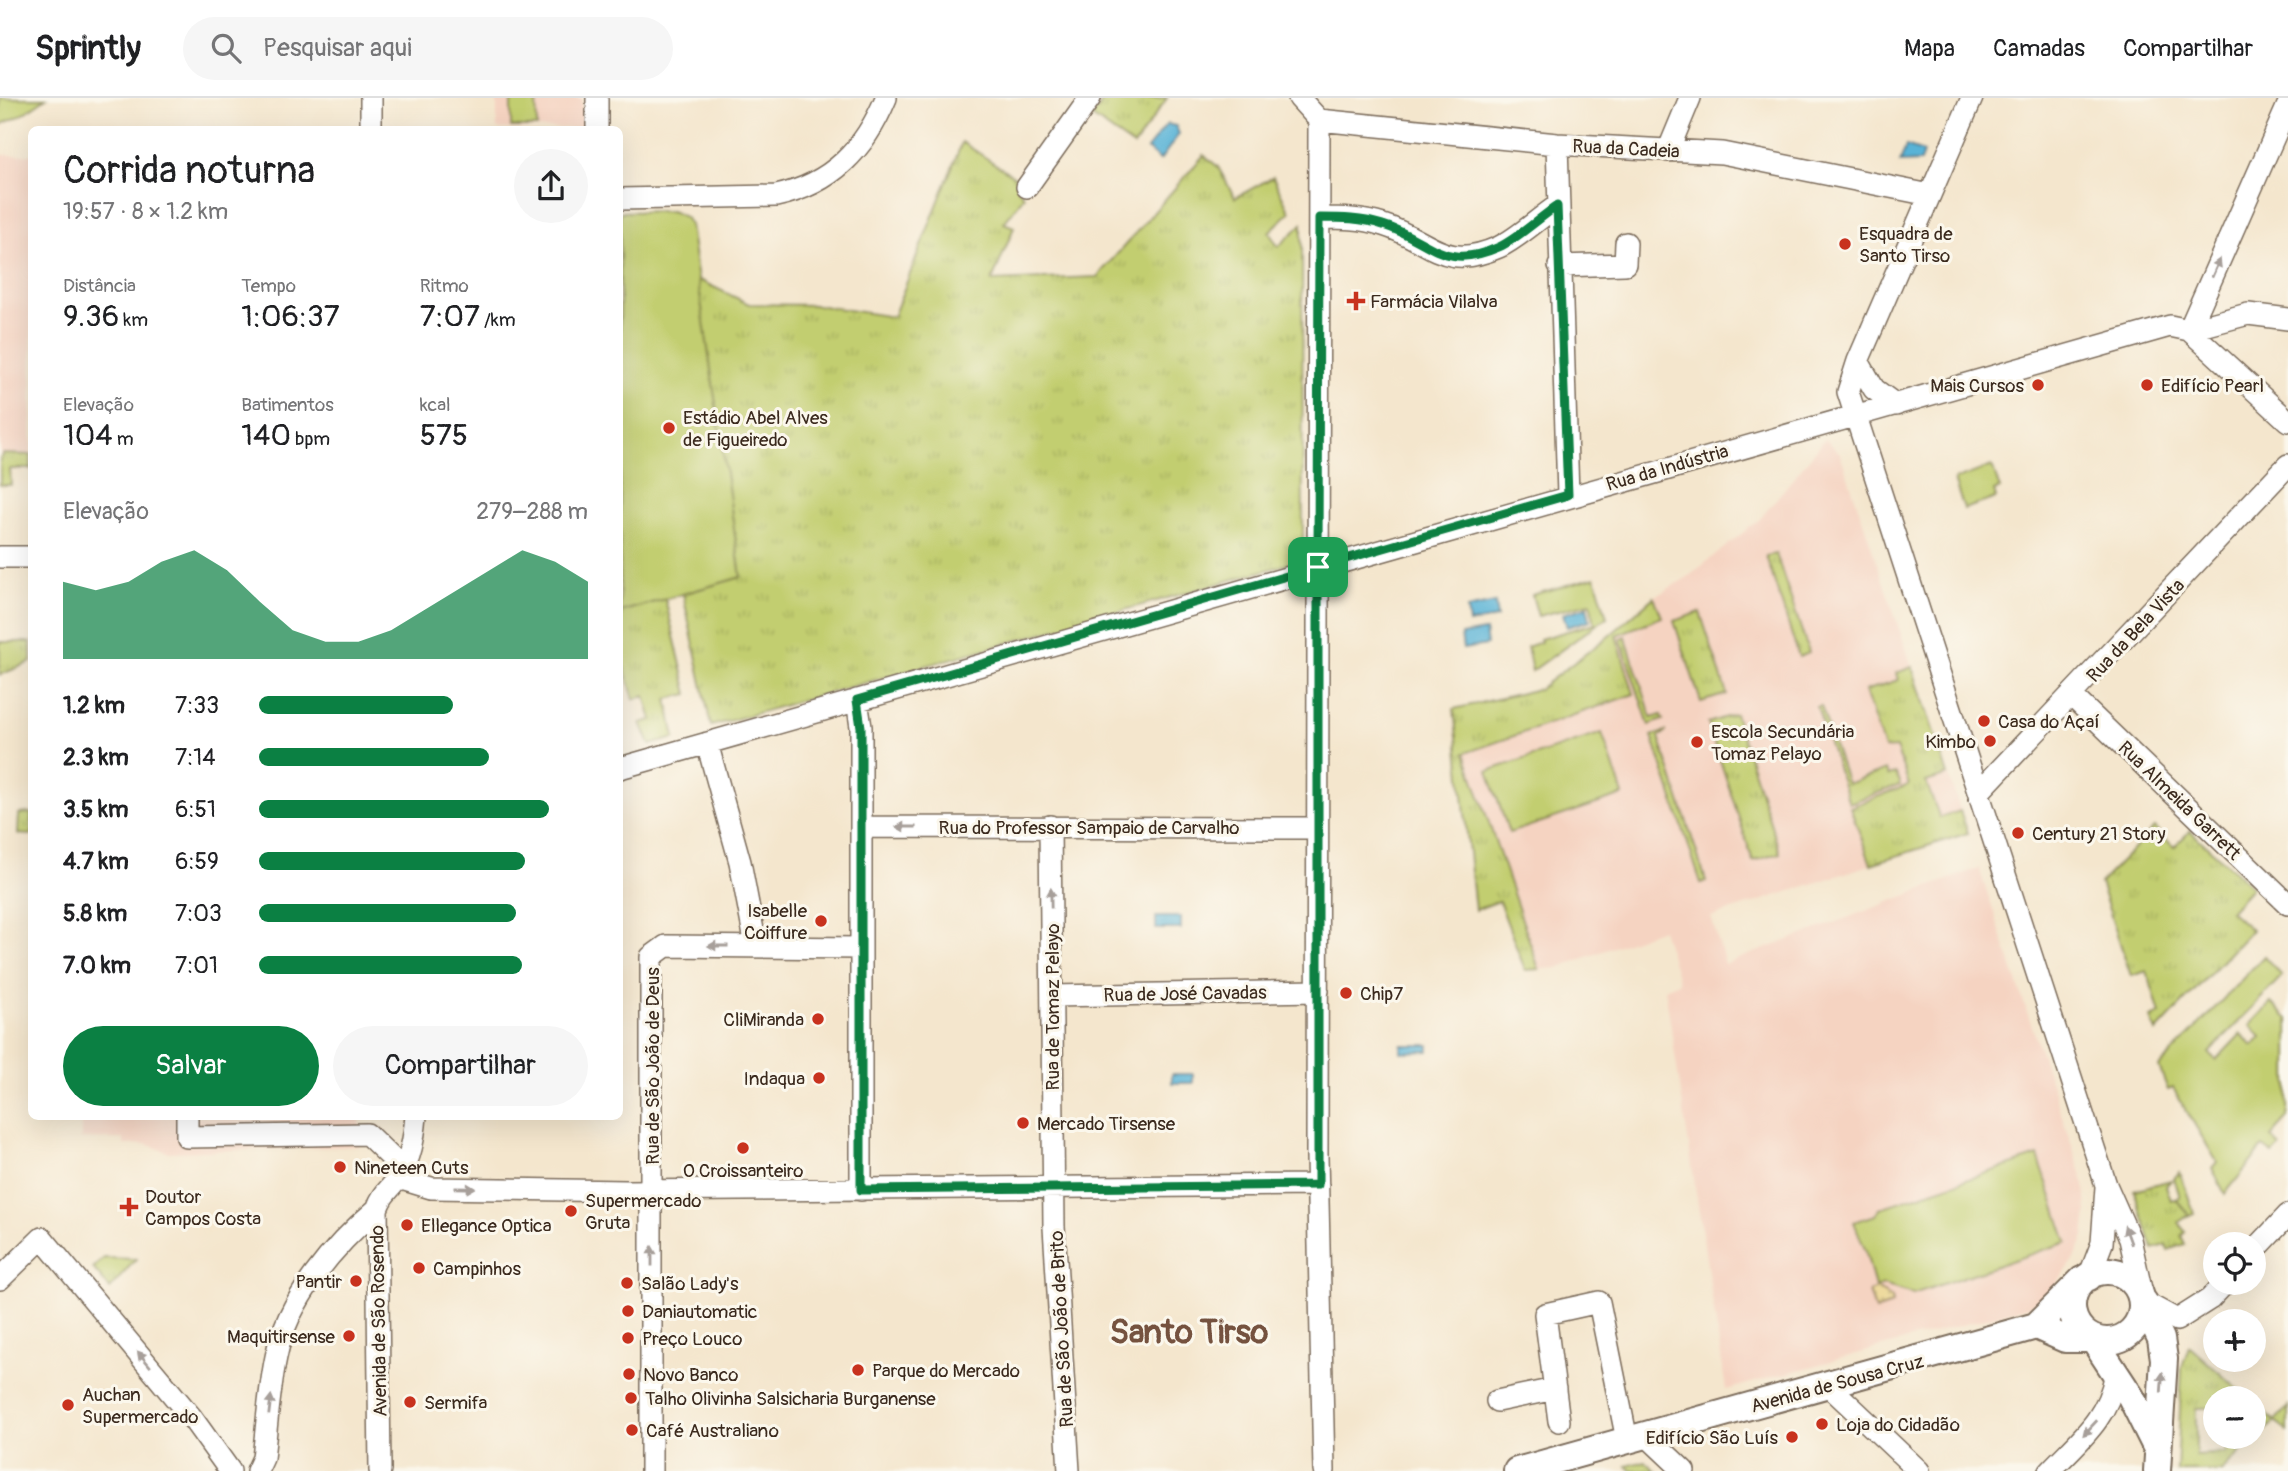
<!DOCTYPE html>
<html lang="pt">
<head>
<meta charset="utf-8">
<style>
  :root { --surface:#fff; --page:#f6f6f6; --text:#202124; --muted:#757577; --line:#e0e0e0; --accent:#0b8043 }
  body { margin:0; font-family:Pangolin,sans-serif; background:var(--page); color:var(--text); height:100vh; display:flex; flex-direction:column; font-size:26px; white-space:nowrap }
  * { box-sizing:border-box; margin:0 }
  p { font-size:23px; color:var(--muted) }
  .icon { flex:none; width:38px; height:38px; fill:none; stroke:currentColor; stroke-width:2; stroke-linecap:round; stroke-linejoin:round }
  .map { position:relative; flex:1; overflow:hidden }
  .side { position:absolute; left:28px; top:28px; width:595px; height:994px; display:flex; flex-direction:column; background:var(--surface); border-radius:10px; box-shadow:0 7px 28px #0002 }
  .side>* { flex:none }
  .fabs { position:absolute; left:2203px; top:1134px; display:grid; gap:14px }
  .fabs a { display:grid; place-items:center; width:63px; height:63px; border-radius:50%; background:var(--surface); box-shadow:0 7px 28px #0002; font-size:35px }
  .pin { position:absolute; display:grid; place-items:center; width:60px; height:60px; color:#fff; margin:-30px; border-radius:14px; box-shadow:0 4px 10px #0006 }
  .round { display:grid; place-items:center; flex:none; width:74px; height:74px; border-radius:37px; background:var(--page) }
  .headline { display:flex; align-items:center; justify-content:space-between; height:119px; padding:0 35px }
  h1 { font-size:38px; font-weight:600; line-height:52px }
  .figures { display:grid; grid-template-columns:repeat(3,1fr); gap:10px; height:119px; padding:7px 35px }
  .figures div { display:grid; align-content:center }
  .figures b { font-size:30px; font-weight:600 }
  .figures small { font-size:19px; font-weight:400 }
  .figures p { font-size:19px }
  .chart { height:196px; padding:14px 35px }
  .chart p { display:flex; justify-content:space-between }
  .chart svg { width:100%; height:126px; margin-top:7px; fill:var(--accent); opacity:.7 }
  .button { display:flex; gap:14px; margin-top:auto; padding:14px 35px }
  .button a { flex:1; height:80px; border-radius:42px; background:var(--accent); color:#fff; font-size:28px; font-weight:600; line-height:80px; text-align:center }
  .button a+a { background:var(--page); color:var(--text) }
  ul { padding:0 35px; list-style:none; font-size:23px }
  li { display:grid; grid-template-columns:112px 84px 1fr; align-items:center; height:52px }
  li i { height:18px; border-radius:9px; background:var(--accent) }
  header { display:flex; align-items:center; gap:42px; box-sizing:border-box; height:98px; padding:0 35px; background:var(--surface); border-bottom:2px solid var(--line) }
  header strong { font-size:33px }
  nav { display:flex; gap:38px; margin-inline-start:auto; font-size:24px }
  .search { width:490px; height:63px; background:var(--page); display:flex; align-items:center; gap:18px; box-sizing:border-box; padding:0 24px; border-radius:38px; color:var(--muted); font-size:26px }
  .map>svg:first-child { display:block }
  .built { fill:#f5d3c1 }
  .grass { fill:url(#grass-tufts); stroke:#7e7c47; stroke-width:2 }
  .sand { fill:url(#sand-dots); stroke:#94825e; stroke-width:2 }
  .green { fill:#c2ce70; stroke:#7e7c47; stroke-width:2 }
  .water { fill:#59b3d7; stroke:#4a6e7a; stroke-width:2 }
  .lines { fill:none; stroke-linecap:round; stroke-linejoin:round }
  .minor-casing { stroke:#7c6c5b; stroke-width:24 }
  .major-casing { stroke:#7c6c5b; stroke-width:30 }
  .minor { stroke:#fff; stroke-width:21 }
  .major { stroke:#fff; stroke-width:26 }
  .oneway { fill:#a79f9a }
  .route-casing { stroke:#fff; stroke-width:14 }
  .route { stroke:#0b8043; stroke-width:9 }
  .poi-dot { fill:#c8321e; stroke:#fbf7ec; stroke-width:2.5 }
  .labels { text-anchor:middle; stroke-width:6; stroke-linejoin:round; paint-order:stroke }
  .street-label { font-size:19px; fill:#3b2a1e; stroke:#fbf7ec }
  .poi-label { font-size:19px; fill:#3b2a1e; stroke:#fbf7ec; text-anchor:start }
  .town-label { font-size:33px; font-weight:bold; fill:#75523f; stroke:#fbf7ec }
</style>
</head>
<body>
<header>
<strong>Sprintly</strong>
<div class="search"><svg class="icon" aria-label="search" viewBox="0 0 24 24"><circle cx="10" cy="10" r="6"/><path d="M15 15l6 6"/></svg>Pesquisar aqui</div>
<nav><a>Mapa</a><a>Camadas</a><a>Compartilhar</a></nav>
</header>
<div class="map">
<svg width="2288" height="1373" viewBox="0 0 2288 1373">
  <defs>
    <pattern id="grass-tufts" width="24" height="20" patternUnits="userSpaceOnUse" patternTransform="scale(1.75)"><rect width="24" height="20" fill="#c2ce70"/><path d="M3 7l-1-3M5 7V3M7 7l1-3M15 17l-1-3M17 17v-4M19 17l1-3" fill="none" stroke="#a8b161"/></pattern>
    <pattern id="sand-dots" width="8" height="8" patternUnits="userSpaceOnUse" patternTransform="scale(1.75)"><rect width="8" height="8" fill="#eeda9e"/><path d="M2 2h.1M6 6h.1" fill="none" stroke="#cdbb88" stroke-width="1.8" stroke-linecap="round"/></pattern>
  </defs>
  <rect width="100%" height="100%" fill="#fbf7ec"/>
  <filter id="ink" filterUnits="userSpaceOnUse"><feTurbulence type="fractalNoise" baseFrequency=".0143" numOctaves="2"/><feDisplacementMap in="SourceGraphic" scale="14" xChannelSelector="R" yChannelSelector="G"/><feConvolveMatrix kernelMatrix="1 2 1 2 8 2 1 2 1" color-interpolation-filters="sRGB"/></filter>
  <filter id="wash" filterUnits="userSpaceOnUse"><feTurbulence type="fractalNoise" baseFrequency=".00686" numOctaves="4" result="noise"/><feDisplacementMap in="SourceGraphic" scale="28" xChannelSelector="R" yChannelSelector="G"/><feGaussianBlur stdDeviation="1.57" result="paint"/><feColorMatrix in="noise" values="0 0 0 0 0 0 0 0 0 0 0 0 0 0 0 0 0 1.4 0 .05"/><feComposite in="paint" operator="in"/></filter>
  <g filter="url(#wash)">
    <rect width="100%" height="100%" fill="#f4e6cd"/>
    <path class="built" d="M497,0H582V30L497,31Z
      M0,57H32L31,371H10L11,387H0Z
      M1825,341L1840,355L1968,735L1711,819L1725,866L1979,770L2085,1087L2087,1115L2084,1138L2075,1161L2049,1195L2030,1208L1726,1292L1665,890L1679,884L1662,831L1557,870L1525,872L1499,803L1475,812L1454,611L1539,591L1609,538L1654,499L1688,479L1760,421Z
      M81,1019H360V1048L167,1054L146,1046L124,1047V1041H81Z"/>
    <path class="grass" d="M1105,0H1167L1134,48L1092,19Z
      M962,44L1018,81V91L1024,98L1004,125L1014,129L992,183L1097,179L1204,57L1218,69L1235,100L1273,79L1290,114L1269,134L1278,149L1302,126L1303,453L1295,464L711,628L683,496L741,479L697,181L749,206L816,207L893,219Z
      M3,356L31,357V371H10L11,387H0V360Z
      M1776,456L1809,555L1799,559L1766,458Z
      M1654,499L1662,519L1616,537L1634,596L1465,655L1539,871L1525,872L1499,803L1475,812L1454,611L1539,591L1609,538Z
      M665,501L688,596L667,601L675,640L650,647L641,625L652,622L645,598L634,601L620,556V514Z
      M1700,514L1727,596L1701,604L1674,523Z
      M1625,538L1652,620L1661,617L1663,622L1649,627L1620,540Z
      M0,544H31V564L0,577Z
      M1912,569L1948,677L1926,684L1940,720L1960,713L1968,735L1871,766L1850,709L1909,687L1896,650L1884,651L1865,593L1898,582L1896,575Z
      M1821,608L1847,686L1886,672L1888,678L1896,676L1900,687L1849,705L1817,609Z
      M1735,616L1780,755L1753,763L1708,625Z
      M1667,633L1659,639L1706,783L1701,785L1652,638Z
      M31,715V737L18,736L19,716Z
      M2154,730L2174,749L2190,733L2252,789L2230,813L2251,832L2156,934L2151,920L2160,916L2147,873L2131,878L2100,785Z
      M2171,1082L2166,1088L2171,1102L2176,1101L2189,1117L2179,1124L2185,1134L2181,1138L2185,1146L2168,1152L2166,1147L2153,1151L2134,1092Z
      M104,1160L136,1161L110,1191L93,1170Z
      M2189,1248L2248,1300H2216L2215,1310H2196V1357L2226,1355L2227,1341L2248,1347L2222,1373H2177L2182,1269Z
      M2254,1306L2275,1324L2288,1308V1334L2275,1324L2252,1343L2248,1339H2254Z
      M1645,1363L1656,1373H1632L1627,1368Z"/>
    <path class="sand" d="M1877,1191L1891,1200L1892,1206L1875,1212L1869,1194Z"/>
    <path class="green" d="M0,0H46L20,18L0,27Z
      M511,0H536L537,29H511Z
      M671,113L685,119L690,127L741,479L620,514V114Z
      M1992,368L2000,391L1994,393L1996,400L1964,411L1954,382Z
      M1595,479L1607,519L1532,573L1527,549L1541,544L1540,541L1595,525L1590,505L1538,518L1532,497Z
      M1602,635L1623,697L1509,735L1488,673Z
      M2264,858L2282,878L2209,955L2216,962L2241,936L2253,948L2261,939L2250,927L2271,905L2288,921V1020L2271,1039L2280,1049L2273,1056L2263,1049L2225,1096L2212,1070L2217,1064L2173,990L2168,992L2159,969Z
      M2038,1058L2067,1144L1913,1196L1883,1187L1875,1190L1866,1154L1854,1124L1876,1117L1880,1110Z
      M2180,1074L2194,1115L2189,1117L2176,1101L2180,1099L2174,1080Z"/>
    <path class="water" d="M1167,26L1176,28L1179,36L1160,62L1147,51Z
      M1906,48L1923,54L1920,64L1900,65Z
      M1495,505L1497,520L1469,525L1467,511Z
      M1587,509L1590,522L1567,529L1563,516Z
      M1485,533L1487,547L1463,551L1461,537Z
      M1156,819H1181V831H1156Z
      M1401,947H1429V953L1401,954Z
      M1172,976H1193V985H1172Z"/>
  </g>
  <g filter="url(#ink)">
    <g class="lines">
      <defs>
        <path id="minor" d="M371,0V32
          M1299,0L1319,22
          M1972,0L1858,263L1848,294L2106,1087L2130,1141L2141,1191
          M1319,22L1317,1058L1324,1373
          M1319,22L1557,46L1722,55L1930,97
          M597,32V0
          M1557,46L1568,397
          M1668,53L1690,0
          M1027,89L1090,0
          M620,101L776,98C832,86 865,51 886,0
          M1319,120C1341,120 1362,120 1383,127C1432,142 1442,174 1499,149C1517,141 1539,120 1557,108
          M1559,168L1625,166L1626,145
          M2189,232L2288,7
          M2189,232L2248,216L2288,221
          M1858,263L1874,291L1896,307
          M0,459H32
          M2073,599L2288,806
          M857,602L861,629V1092
          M707,645L740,764L756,848
          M620,670L2170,228L2189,232L2288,323
          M1979,694L2288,367
          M1050,728L1054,1129L1069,1373
          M861,729L1317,730
          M1052,898L1318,893
          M187,1018V1039L367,1036L403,1071
          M398,1080L431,1090L627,1093L1318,1087
          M2254,1153L2288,1117
          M0,1181L42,1140L192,1320L230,1373
          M2076,1188L2089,1179L2102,1145L2106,1089
          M2144,1204L2177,1222L2210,1201L2225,1185
          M1828,1287L1919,1373
          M1497,1303L1555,1291
          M1559,1323L1545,1216L1599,1204L1627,1342
          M1646,1337L1684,1373
          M257,1373L263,1360C267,1327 269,1292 276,1259C287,1202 334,1147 377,1111
          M380,1373L377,1111C383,1094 390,1092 399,1079C411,1060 414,1040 416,1018
          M651,1373V859L666,848L860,850
          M2050,1373C2079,1342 2107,1322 2115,1279"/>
        <path id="major" d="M2072 1208a35 35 0 1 1 70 0a35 35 0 1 1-70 0Z
          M2144,1204L2161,1241L2164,1261L2157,1373
          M2036,1228L2065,1241H2093
          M2093,1241L2131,1299L2157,1351
          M1517,1373L2036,1228L2082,1182L2089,1179"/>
      </defs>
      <use href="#minor" class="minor-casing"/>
      <use href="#major" class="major-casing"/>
      <use href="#minor" class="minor"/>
      <use href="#major" class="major"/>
    </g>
    <defs><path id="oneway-solid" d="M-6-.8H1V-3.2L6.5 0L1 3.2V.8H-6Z" transform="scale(1.75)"/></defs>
    <g class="oneway">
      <use href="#oneway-solid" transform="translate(2216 170) rotate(-66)"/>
      <use href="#oneway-solid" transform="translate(906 729) rotate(180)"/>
      <use href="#oneway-solid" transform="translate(1051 800) rotate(-91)"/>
      <use href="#oneway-solid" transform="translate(718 848) rotate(-180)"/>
      <use href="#oneway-solid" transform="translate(465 1090) rotate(1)"/>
      <use href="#oneway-solid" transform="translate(2128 1137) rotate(-110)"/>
      <use href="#oneway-solid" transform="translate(652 1158) rotate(-90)"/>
      <use href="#oneway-solid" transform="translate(144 1261) rotate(-130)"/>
      <use href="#oneway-solid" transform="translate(2162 1284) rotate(-86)"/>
      <use href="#oneway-solid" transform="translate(270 1307) rotate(-83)"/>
      <use href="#oneway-solid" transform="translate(2090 1330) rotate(133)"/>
    </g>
  </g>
  <g class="lines" filter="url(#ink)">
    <defs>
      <path id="route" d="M1318,469L857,602L861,629V1092L1318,1087V469L1568,397L1557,108C1539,120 1517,141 1499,149C1442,174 1432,142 1383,127C1362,120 1341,120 1319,120L1318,469"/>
    </defs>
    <use href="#route" class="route-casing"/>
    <use href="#route" class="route"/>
  </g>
  <g class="poi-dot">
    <circle cx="1845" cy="146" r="7"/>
    <path d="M1352.5 192.5h7v7h7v7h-7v7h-7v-7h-7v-7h7z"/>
    <circle cx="2038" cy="287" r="7"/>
    <circle cx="2147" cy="287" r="7"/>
    <circle cx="669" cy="330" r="7"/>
    <circle cx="1984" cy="623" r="7"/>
    <circle cx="1990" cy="643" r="7"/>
    <circle cx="1697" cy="644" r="7"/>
    <circle cx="2018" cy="735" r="7"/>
    <circle cx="821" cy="823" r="7"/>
    <circle cx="1346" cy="895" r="7"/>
    <circle cx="818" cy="921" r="7"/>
    <circle cx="819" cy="980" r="7"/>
    <circle cx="1023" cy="1025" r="7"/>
    <circle cx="743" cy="1050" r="7"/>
    <circle cx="340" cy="1069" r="7"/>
    <path d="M125.5 1098.5h7v7h7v7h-7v7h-7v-7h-7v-7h7z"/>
    <circle cx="571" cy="1113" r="7"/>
    <circle cx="407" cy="1127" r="7"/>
    <circle cx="419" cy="1170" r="7"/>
    <circle cx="356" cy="1183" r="7"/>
    <circle cx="627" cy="1185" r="7"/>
    <circle cx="628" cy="1213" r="7"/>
    <circle cx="349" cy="1238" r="7"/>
    <circle cx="628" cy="1240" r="7"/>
    <circle cx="858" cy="1272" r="7"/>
    <circle cx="629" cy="1276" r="7"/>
    <circle cx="631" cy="1300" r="7"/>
    <circle cx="410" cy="1304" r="7"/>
    <circle cx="68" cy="1307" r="7"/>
    <circle cx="1822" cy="1326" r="7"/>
    <circle cx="632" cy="1332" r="7"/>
    <circle cx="1792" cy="1339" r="7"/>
  </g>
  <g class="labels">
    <g class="street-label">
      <text transform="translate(1626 50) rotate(3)" y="7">Rua da Cadeia</text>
      <text transform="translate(1667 369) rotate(-16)" y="7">Rua da Indústria</text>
      <text transform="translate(2135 532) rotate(-47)" y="7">Rua da Bela Vista</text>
      <text transform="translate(2180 702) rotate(44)" y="7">Rua Almeida Garrett</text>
      <text x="1089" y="736">Rua do Professor Sampaio de Carvalho</text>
      <text transform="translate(1185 895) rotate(-1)" y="7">Rua de José Cavadas</text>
      <text transform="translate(1052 909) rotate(-90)" y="7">Rua de Tomaz Pelayo</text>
      <text transform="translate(652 968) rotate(-90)" y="7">Rua de São João de Deus</text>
      <text transform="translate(378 1223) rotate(-91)" y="7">Avenida de São Rosendo</text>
      <text transform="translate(1061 1231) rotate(-93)" y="7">Rua de São João de Brito</text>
      <text transform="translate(1837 1285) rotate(-15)" y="7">Avenida de Sousa Cruz</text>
    </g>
    <g class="poi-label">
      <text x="1859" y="142">Esquadra de<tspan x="1859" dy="22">Santo Tirso</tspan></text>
      <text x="1370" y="210">Farmácia Vilalva</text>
      <text x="2024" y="294" text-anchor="end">Mais Cursos</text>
      <text x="2161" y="294">Edifício Pearl</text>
      <text x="683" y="326">Estádio Abel Alves<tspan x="683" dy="22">de Figueiredo</tspan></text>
      <text x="1998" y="630">Casa do Açaí</text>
      <text x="1711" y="640">Escola Secundária<tspan x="1711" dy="22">Tomaz Pelayo</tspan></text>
      <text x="1976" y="650" text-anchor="end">Kimbo</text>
      <text x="2032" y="742">Century 21 Story</text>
      <text x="807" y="819" text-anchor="end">Isabelle<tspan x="807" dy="22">Coiffure</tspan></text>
      <text x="1360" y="902">Chip7</text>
      <text x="804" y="928" text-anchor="end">CliMiranda</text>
      <text x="805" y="987" text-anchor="end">Indaqua</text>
      <text x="1037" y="1032">Mercado Tirsense</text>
      <text x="354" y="1076">Nineteen Cuts</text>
      <text x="743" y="1079" text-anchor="middle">O Croissanteiro</text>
      <text x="145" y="1105">Doutor<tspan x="145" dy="22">Campos Costa</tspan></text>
      <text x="585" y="1109">Supermercado<tspan x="585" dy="22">Gruta</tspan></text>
      <text x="421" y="1134">Ellegance Optica</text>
      <text x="433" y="1177">Campinhos</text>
      <text x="342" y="1190" text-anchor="end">Pantir</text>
      <text x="641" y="1192">Salão Lady's</text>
      <text x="642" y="1220">Daniautomatic</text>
      <text x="335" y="1245" text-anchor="end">Maquitirsense</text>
      <text x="642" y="1247">Preço Louco</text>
      <text x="872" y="1279">Parque do Mercado</text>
      <text x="643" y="1283">Novo Banco</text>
      <text x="82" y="1303">Auchan<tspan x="82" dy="22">Supermercado</tspan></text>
      <text x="645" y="1307">Talho Olivinha Salsicharia Burganense</text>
      <text x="424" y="1311">Sermifa</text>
      <text x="1836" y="1333">Loja do Cidadão</text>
      <text x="646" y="1339">Café Australiano</text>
      <text x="1778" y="1346" text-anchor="end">Edifício São Luís</text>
    </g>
    <g class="town-label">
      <text x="1189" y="1245">Santo Tirso</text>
    </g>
  </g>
</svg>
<div class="fabs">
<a><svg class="icon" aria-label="locate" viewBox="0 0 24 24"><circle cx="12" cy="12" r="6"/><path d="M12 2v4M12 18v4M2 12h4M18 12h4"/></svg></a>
<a>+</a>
<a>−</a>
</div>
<div class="pin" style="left:1318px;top:469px;background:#1e9e55"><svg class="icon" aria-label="arrive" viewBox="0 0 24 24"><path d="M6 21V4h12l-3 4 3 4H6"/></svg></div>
<section class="side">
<div class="headline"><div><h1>Corrida noturna</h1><p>19:57 · 8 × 1.2 km</p></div><a class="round"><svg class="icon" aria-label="share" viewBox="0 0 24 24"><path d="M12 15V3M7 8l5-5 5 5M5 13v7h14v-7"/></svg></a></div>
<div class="figures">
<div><p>Distância</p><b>9.36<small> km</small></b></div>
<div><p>Tempo</p><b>1:06:37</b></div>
<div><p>Ritmo</p><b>7:07<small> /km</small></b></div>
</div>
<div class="figures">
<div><p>Elevação</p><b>104<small> m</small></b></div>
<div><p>Batimentos</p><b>140<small> bpm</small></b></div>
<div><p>kcal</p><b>575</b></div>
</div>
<div class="chart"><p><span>Elevação</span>279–288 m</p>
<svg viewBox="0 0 160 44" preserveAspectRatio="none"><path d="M0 44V17L10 20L20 17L30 10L40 6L50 13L60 24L70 34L80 38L90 38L100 34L110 27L120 20L130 13L140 6L150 10L160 17V44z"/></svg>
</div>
<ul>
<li><b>1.2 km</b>7:33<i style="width:59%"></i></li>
<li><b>2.3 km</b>7:14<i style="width:70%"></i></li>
<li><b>3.5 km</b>6:51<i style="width:88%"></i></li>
<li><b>4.7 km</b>6:59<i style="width:81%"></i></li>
<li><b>5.8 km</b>7:03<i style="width:78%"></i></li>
<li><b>7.0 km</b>7:01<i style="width:80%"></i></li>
</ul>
<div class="button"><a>Salvar</a><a>Compartilhar</a></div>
</section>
</div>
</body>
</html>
